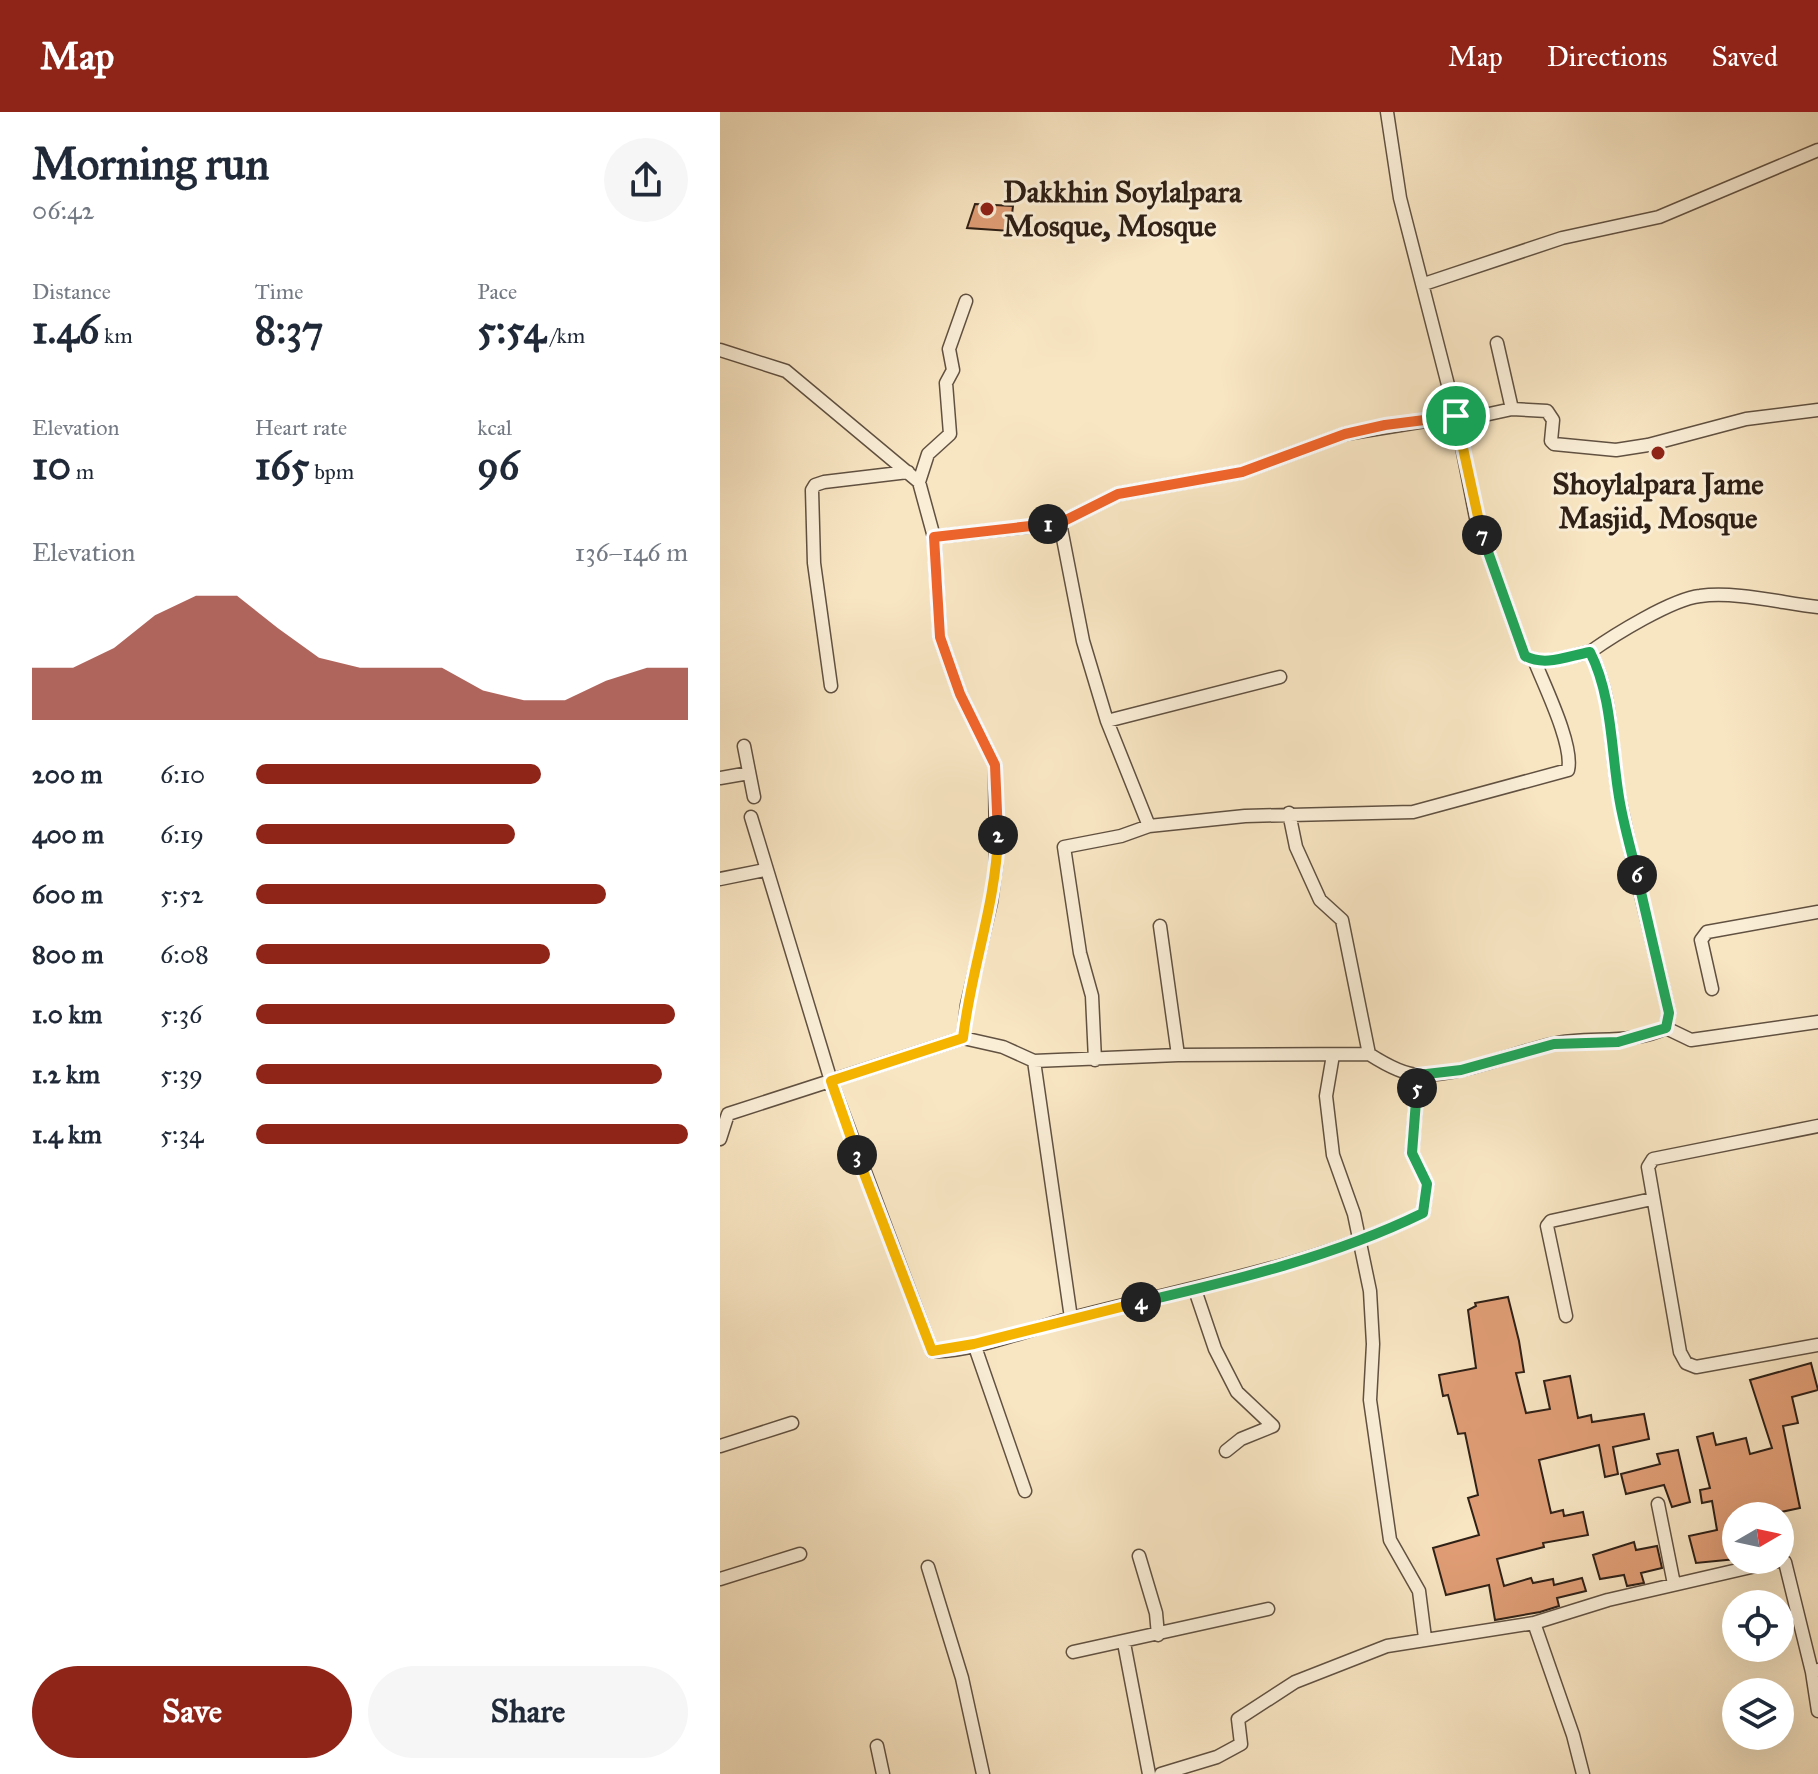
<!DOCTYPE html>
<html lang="en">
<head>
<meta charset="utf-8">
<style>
  :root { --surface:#fff; --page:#f6f6f7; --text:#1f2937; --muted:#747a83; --accent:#8f2418 }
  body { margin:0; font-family:"IM FELL Great Primer",serif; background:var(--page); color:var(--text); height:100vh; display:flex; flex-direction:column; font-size:30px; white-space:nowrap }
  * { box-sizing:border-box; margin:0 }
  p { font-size:26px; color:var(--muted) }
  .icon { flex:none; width:44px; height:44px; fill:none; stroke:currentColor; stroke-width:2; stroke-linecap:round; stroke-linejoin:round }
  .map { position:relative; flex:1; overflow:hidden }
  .details { display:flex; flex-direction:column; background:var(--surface); width:720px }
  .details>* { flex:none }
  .needle { width:52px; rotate:81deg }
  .tools { position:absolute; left:1002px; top:1390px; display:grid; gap:16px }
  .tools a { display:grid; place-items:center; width:72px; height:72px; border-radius:50%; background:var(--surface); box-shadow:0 8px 32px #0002; font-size:40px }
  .pin { position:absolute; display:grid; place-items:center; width:68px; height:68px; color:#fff; margin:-34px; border:4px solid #fff; border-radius:50%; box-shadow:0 2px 8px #0007 }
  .km { position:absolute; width:40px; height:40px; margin:-20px; border-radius:50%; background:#222; color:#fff; font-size:22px; line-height:40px; text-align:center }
  .round { display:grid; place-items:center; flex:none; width:84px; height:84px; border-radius:42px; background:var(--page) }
  .summary { display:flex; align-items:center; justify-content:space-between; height:136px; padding:0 32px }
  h1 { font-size:44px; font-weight:700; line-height:60px }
  .stats { display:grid; grid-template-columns:repeat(3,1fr); gap:12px; height:136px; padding:8px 32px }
  .stats div { display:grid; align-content:center }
  .stats b { font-size:40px; font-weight:700 }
  .stats small { font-size:22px; font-weight:400 }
  .stats p { font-size:22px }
  .chart { height:224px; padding:16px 32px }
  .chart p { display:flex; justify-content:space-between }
  .chart svg { width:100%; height:144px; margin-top:8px; fill:var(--accent); opacity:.7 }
  .button { display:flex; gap:16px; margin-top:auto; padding:16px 32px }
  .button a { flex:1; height:92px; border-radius:48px; background:var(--accent); color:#fff; font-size:32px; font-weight:700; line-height:92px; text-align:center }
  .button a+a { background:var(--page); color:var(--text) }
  ul { padding:0 32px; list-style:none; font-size:26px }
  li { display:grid; grid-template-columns:128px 96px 1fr; align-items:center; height:60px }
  li i { height:20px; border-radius:10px; background:var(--accent) }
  header { display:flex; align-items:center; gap:48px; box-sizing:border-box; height:112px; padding:0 40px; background:var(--accent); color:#fff }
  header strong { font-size:38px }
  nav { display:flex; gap:44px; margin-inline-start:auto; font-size:28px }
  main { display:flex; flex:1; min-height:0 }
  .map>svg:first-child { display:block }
  .building { fill:#e09d75; stroke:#2f2016; stroke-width:2 }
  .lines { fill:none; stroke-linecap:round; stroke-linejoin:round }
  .minor-casing { stroke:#615141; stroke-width:15 }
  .minor { stroke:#faeed7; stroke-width:12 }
  .split-1-casing { stroke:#fff; stroke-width:16 }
  .split-2-casing { stroke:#fff; stroke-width:16 }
  .split-3-casing { stroke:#fff; stroke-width:16 }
  .split-4-casing { stroke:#fff; stroke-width:16 }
  .split-5-casing { stroke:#fff; stroke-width:16 }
  .split-6-casing { stroke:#fff; stroke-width:16 }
  .split-7-casing { stroke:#fff; stroke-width:16 }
  .split-8-casing { stroke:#fff; stroke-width:16 }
  .split-1 { stroke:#f0652b; stroke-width:10 }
  .split-2 { stroke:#f0652b; stroke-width:10 }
  .split-3 { stroke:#f5b400; stroke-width:10 }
  .split-4 { stroke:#f5b400; stroke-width:10 }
  .split-5 { stroke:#22a559; stroke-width:10 }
  .split-6 { stroke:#22a559; stroke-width:10 }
  .split-7 { stroke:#22a559; stroke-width:10 }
  .split-8 { stroke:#f5b400; stroke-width:10 }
  .poi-dot { fill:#8f2418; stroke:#faeed7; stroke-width:3 }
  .labels { text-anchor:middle; stroke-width:6; stroke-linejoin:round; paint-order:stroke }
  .poi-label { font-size:30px; font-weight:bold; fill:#2f2016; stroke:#faeed7; text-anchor:start }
</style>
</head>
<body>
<header>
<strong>Map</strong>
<nav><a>Map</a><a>Directions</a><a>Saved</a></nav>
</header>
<main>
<section class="details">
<div class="summary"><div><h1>Morning run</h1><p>06:42</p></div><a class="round"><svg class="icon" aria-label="share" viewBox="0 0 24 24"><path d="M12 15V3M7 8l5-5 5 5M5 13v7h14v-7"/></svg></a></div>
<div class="stats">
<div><p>Distance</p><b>1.46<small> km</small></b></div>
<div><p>Time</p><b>8:37</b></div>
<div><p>Pace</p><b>5:54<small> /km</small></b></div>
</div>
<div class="stats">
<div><p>Elevation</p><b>10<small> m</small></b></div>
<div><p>Heart rate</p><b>165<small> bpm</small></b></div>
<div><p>kcal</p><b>96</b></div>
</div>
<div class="chart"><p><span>Elevation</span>136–146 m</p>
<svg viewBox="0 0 160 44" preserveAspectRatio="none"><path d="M0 44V28L10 28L20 22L30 12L40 6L50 6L60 16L70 25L80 28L90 28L100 28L110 35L120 38L130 38L140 32L150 28L160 28V44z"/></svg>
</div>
<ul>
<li><b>200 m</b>6:10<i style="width:66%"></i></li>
<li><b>400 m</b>6:19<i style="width:60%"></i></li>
<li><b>600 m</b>5:52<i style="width:81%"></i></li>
<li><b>800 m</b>6:08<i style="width:68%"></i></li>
<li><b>1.0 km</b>5:36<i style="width:97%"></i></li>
<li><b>1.2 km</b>5:39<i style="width:94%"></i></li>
<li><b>1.4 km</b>5:34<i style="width:100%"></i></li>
</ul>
<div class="button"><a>Save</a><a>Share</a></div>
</section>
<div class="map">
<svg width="1098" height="1662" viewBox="0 0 1098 1662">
  <rect width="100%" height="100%" fill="#f8e5c2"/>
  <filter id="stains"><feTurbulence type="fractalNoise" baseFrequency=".0025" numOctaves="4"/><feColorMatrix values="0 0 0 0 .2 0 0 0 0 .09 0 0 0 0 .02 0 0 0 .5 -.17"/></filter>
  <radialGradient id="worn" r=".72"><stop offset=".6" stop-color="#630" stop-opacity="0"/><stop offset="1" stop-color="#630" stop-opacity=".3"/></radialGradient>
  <path class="building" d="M255,92L293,94L290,119L247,116Z
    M788,1185L799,1229L804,1260L796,1261L806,1301L830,1297L824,1269L850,1264L858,1306L871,1303L872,1310L924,1302L929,1327L893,1335L898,1362L885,1365L879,1333L819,1348L831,1401L843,1398L844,1404L863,1400L868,1423L823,1431L824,1435L777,1447L784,1474L811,1466L813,1471L833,1467L834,1473L862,1466L866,1479L837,1486L839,1494L820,1500L775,1508L769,1473L726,1483L713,1436L759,1423L748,1386L758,1383L745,1321L738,1322L728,1283L723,1284L719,1263L756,1256L748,1198L756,1194L755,1191Z
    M1091,1251L1098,1278L1072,1285L1078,1311L1063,1314L1080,1396L1042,1404H1016V1447L976,1451L969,1424L997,1418L992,1389L982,1391L980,1378L990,1376L977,1325L993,1321L996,1333L1026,1326L1030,1342L1052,1336L1030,1268Z
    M958,1338L970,1390L952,1395L944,1373L906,1382L901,1362L940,1352L937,1342Z
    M914,1430L916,1438L937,1434L942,1456L921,1461L924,1471L907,1474L904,1463L880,1467L873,1443Z"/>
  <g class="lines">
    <defs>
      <path id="minor" d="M704,172L842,126L939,105L1098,38
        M777,231L792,297
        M0,238L66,259L199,370L214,425L220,525L240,582L275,653L276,753L271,790L247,893L243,926
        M737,309L792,297L827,299L833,308L831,329L834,332L896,338L928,333L1026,307L1098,298
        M199,370L208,342L230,322L226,271L233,258L229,237L246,189
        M340,411L363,529L387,609L429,714
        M214,425L340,411L398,382L522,360L625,322L736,304
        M870,540C894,523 952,487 980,484C1015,479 1062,491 1098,495
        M111,574L94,451L92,378L95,373L104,370L188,360
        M387,609L560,565
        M24,634L34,685
        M0,666L29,661
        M569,701L576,735L600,788L622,808L649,942
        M31,705L111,969L212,1239C246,1242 313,1216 348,1207C467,1175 591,1156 703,1101L707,1072L692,1041L698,963
        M0,767L45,758
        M440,814L458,943
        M992,877L981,828L987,820L1098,800
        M946,916L971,928L1098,910
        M613,943L606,984L613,1043L634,1102L650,1179L653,1232L650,1288L670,1428L699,1479L705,1526
        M375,948L372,884L360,841L344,735L401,724L429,714L525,704L693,700L848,658C854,634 825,575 815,550
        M314,949L351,1206
        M1098,1014L933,1047L928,1055L960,1240L966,1251L976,1255L1098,1233
        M0,1027L8,1002L243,926L283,935L314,949L458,943L649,942C663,951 684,963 700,963C745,963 789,942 832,932C870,923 909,934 946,916L949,901C933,830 915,761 900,690C890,641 894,585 870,540C848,544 825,555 805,544L756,406L736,304L680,86L667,0
        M475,1178L495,1237L517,1280L553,1314L521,1327L506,1339
        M846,1204L827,1114L831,1109L932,1087
        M254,1232L305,1379
        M0,1334L72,1311
        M938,1392L954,1472
        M419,1444L436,1501L438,1523
        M208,1455L242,1566L263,1662
        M0,1467L80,1442
        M814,1511L853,1623L863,1662
        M404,1531L429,1662
        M353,1540L548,1497
        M1092,1560L1098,1599
        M157,1634L163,1662
        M441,1662L497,1645L521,1632L518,1607L575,1570L667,1534L814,1511L888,1488L1061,1448L1065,1450L1092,1560L1098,1558"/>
    </defs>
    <use href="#minor" class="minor-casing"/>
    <use href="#minor" class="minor"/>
  </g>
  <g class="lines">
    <defs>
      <path id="split-1" d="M328,412L340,411L398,382L522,360L625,322L665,313L736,304"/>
      <path id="split-2" d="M278,723L275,653L240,582L220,525L214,425L328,412"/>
      <path id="split-3" d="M137,1043L111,969L243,926C251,857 276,792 278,723"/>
      <path id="split-4" d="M137,1043L212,1239L254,1232L421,1190"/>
      <path id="split-5" d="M421,1190C516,1168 615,1144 703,1101L707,1072L692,1041L697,976"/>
      <path id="split-6" d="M697,976L698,963L741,958L834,932L898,930L946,916L949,901L917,763"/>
      <path id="split-7" d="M762,423L805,544C825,555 848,544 870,540C892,583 891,637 899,685C903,711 911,737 917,763"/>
      <path id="split-8" d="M736,304L762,423"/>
    </defs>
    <use href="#split-1" class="split-1-casing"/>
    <use href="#split-2" class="split-2-casing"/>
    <use href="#split-3" class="split-3-casing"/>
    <use href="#split-4" class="split-4-casing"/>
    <use href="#split-5" class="split-5-casing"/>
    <use href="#split-6" class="split-6-casing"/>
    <use href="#split-7" class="split-7-casing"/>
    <use href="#split-8" class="split-8-casing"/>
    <use href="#split-1" class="split-1"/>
    <use href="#split-2" class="split-2"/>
    <use href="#split-3" class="split-3"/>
    <use href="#split-4" class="split-4"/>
    <use href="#split-5" class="split-5"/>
    <use href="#split-6" class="split-6"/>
    <use href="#split-7" class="split-7"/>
    <use href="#split-8" class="split-8"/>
  </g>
  <g class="poi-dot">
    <circle cx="267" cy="97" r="8"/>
    <circle cx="938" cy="341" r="8"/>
  </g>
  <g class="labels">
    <g class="poi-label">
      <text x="283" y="90">Dakkhin Soylalpara<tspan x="283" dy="34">Mosque, Mosque</tspan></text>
      <text x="938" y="382" text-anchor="middle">Shoylalpara Jame<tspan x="938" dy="34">Masjid, Mosque</tspan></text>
    </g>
  </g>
  <rect width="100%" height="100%" filter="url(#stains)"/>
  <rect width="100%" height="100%" fill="url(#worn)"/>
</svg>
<div class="tools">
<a><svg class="needle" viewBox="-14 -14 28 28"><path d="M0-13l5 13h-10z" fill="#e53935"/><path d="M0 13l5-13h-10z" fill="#747a83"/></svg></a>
<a><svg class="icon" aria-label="locate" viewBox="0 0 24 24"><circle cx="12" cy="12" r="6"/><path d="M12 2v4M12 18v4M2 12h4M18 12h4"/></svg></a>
<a><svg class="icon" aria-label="layers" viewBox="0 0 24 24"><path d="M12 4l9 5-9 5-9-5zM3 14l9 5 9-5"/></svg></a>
</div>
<div class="pin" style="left:736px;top:304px;background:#1e9e55"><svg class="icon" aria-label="arrive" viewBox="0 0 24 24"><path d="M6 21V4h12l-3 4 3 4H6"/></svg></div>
<b class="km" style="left:328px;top:412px">1</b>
<b class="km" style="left:278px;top:723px">2</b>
<b class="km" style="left:137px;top:1043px">3</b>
<b class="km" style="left:421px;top:1190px">4</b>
<b class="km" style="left:697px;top:976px">5</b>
<b class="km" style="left:917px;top:763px">6</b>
<b class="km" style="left:762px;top:423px">7</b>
</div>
</main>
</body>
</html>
